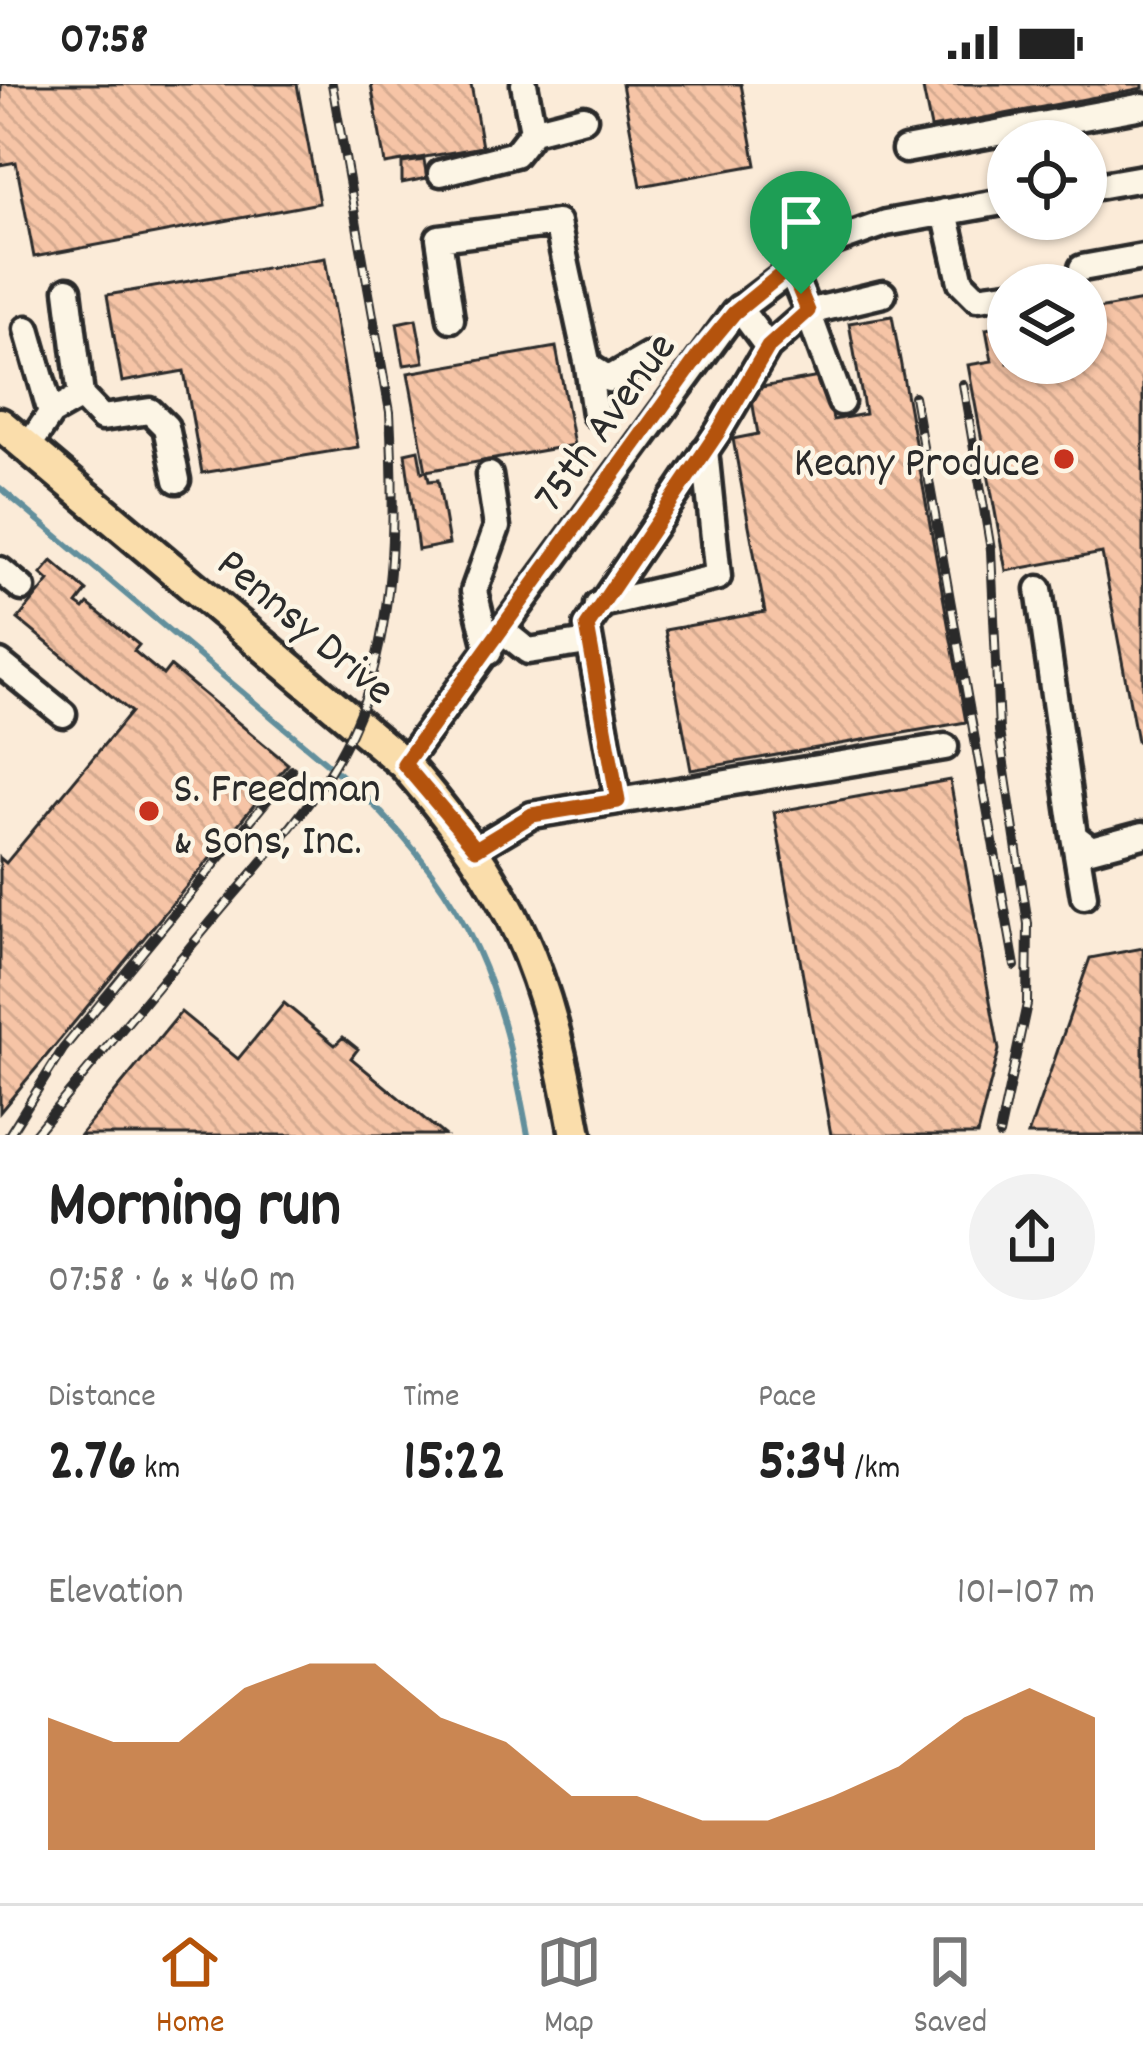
<!DOCTYPE html>
<html lang="en">
<head>
<meta charset="utf-8">
<style>
  :root { --surface:#fff; --page:#f2f2f2; --text:#222; --muted:#767676; --line:#e0e0e0; --accent:#b45309 }
  body { margin:0; font-family:Dekko,sans-serif; background:var(--page); color:var(--text); height:100vh; display:flex; flex-direction:column; font-size:45px; white-space:nowrap }
  * { box-sizing:border-box; margin:0 }
  p { font-size:39px; color:var(--muted) }
  .icon { flex:none; width:66px; height:66px; fill:none; stroke:currentColor; stroke-width:2; stroke-linecap:round; stroke-linejoin:round }
  .map { position:relative; height:1051px; overflow:hidden }
  .details { display:flex; flex-direction:column; background:var(--surface); flex:1 }
  .details>* { flex:none }
  .buttons { position:absolute; left:987px; top:36px; display:grid; gap:24px }
  .buttons a { display:grid; place-items:center; width:120px; height:120px; border-radius:50%; background:var(--surface); box-shadow:0 3px 9px #0004; font-size:60px }
  .pin { position:absolute; display:grid; place-items:center; width:102px; height:102px; color:#fff; margin:-123px -51px; border-radius:50% 50% 50% 0; rotate:-45deg; box-shadow:0 0 12px #0007 }
  .pin .icon { rotate:45deg }
  .round { display:grid; place-items:center; flex:none; width:126px; height:126px; border-radius:63px; background:var(--page) }
  .overview { display:flex; align-items:center; justify-content:space-between; height:204px; padding:0 48px }
  h1 { font-size:66px; font-weight:700; line-height:90px }
  .stats { display:grid; grid-template-columns:repeat(3,1fr); gap:18px; height:204px; padding:12px 48px }
  .stats div { display:grid; align-content:center }
  .stats b { font-size:60px; font-weight:700 }
  .stats small { font-size:33px; font-weight:400 }
  .stats p { font-size:33px }
  .chart { height:336px; padding:24px 48px }
  .chart p { display:flex; justify-content:space-between }
  .chart svg { width:100%; height:216px; margin-top:12px; fill:var(--accent); opacity:.7 }
  .status { display:flex; justify-content:space-between; align-items:center; height:84px; padding:0 60px; background:var(--surface); direction:ltr }
  .status svg { height:33px; fill:currentColor }
  .menu { display:flex; justify-content:space-around; align-items:center; height:168px; border-top:3px solid var(--line); background:var(--surface); font-size:33px; color:var(--muted) }
  .menu a { display:grid; justify-items:center; gap:6px }
  .menu .on { color:var(--accent) }
  .map>svg:first-child { display:block }
  .lines { fill:none; stroke-linecap:round; stroke-linejoin:round }
  .stream { stroke:#628f9c; stroke-width:6 }
  .building { fill:url(#building-back-hatch); stroke:#2b2b2b; stroke-width:3 }
  .minor-casing { stroke:#2b2b2b; stroke-width:33 }
  .major-casing { stroke:#2b2b2b; stroke-width:39 }
  .minor { stroke:#fcf5e5; stroke-width:24 }
  .major { stroke:#faddab; stroke-width:30 }
  .rail-casing { stroke:#2b2b2b; stroke-width:10 }
  .rail { stroke:#fcf5e5; stroke-width:6; stroke-dasharray:18; stroke-linecap:butt }
  .route-casing { stroke:#fff; stroke-width:24 }
  .route { stroke:#b45309; stroke-width:15 }
  .poi-dot { fill:#c8321e; stroke:#fcf5e5; stroke-width:4.5 }
  .labels { text-anchor:middle; stroke-width:9; stroke-linejoin:round; paint-order:stroke }
  .street-label { font-size:45px; fill:#2b2b2b; stroke:#fcf5e5 }
  .poi-label { font-size:45px; fill:#2b2b2b; stroke:#fcf5e5; text-anchor:end }
</style>
</head>
<body>
<div class="status"><b>07:58</b><svg viewBox="0 0 49 12"><path d="M0 12V9h3v3zM5 12V6h3v6zM10 12V3h3v9zM15 12V0h3v12zM26 1h20v11H26zM47 4h2v5h-2z"/></svg></div>
<div class="map">
<svg width="1143" height="1051" viewBox="0 0 1143 1051">
  <defs>
    <pattern id="building-back-hatch" width="6" height="6" patternUnits="userSpaceOnUse" patternTransform="scale(3)"><rect width="6" height="6" fill="#f6c4a6"/><path d="M-1 5l2 2M0 0l6 6M5-1l2 2" fill="none" stroke="#d3a98f"/></pattern>
  </defs>
  <rect width="100%" height="100%" fill="#fbebd8"/>
  <filter id="ink" filterUnits="userSpaceOnUse"><feTurbulence type="fractalNoise" baseFrequency=".00833" numOctaves="2"/><feDisplacementMap in="SourceGraphic" scale="24" xChannelSelector="R" yChannelSelector="G"/><feConvolveMatrix kernelMatrix="1 2 1 2 8 2 1 2 1" color-interpolation-filters="sRGB"/></filter>
  <g filter="url(#ink)">
    <g class="lines">
      <path class="stream" d="M0,404L362,709C474,820 500,900 528,1051"/>
    </g>
    <path class="building" d="M1,0H297L319,119L34,173L16,78L0,81Z
      M371,0H471L482,63L385,80Z
      M622,0H741L756,81L641,102Z
      M922,0H1143V4L931,44Z
      M424,76L427,94L402,99V79Z
      M325,174L358,363L202,389L184,287L122,298L107,211Z
      M1143,217V656L1137,657L1102,469L1006,487L968,281L992,277L986,245L1008,241V279H1086V227Z
      M892,232L966,638L691,686L665,546L765,528L733,355L758,350L750,305L825,292L833,336L865,330L849,239Z
      M416,235L424,278L404,281L397,239Z
      M556,263L574,361L426,387L408,289Z
      M418,366L422,388L427,387L429,397L438,396L449,460L418,466L405,369Z
      M52,477L87,507L77,520L84,525L88,520L139,561L134,567L163,591L170,582L288,680L0,1028V774L6,779L131,628L18,535L49,497L41,490Z
      M950,696L999,966L977,1051H831L774,728Z
      M1143,864V1051H1028L1090,874Z
      M284,919L335,961L343,953L358,965L351,974L444,1051H80L181,928L238,975Z"/>
    <g class="lines">
      <defs>
        <path id="minor" d="M533,47L584,34
          M905,66L1143,22
          M441,89L515,70L533,47L524,0
          M1086,104L1143,94
          M945,128L961,198L977,214L1008,210
          M1082,184L1143,173
          M451,235L439,154L557,139L588,282L609,295L649,272
          M27,245L51,329L28,363
          M768,263L808,228L790,183
          M588,282L595,330
          M81,312L102,334L150,327L166,343L177,396
          M841,318L808,228L883,210
          M51,329L81,312L68,206
          M0,486L22,504
          M1039,505L1074,752L1091,765L1143,751
          M598,521L718,493L705,366
          M503,547L528,567L588,558
          M489,568L474,507L497,443L489,391
          M0,579L63,630
          M404,680L734,229L824,161L886,139L1008,117
          M618,717L945,663
          M1074,752L1084,812
          M475,765L532,731L618,717L587,542L718,348L768,263L739,224"/>
        <path id="major" d="M0,340L404,680C517,811 545,882 576,1051"/>
      </defs>
      <use href="#minor" class="minor-casing"/>
      <use href="#major" class="major-casing"/>
      <use href="#minor" class="minor"/>
      <use href="#major" class="major"/>
      <defs>
        <path id="rail" d="M963,300L991,466L999,647L1028,840L1027,920L999,1051
          M914,312L1015,882
          M9,1051L63,965L292,686
          M34,1051C94,978 155,906 215,833C272,765 340,696 367,608C396,517 395,423 390,328L332,0"/>
      </defs>
      <use href="#rail" class="rail-casing"/>
      <use href="#rail" class="rail"/>
    </g>
  </g>
  <g class="lines" filter="url(#ink)">
    <defs>
      <path id="route" d="M790,183L808,227L768,263L718,348L587,542L618,717L532,731L476,765L404,680L700,270L734,229Z"/>
    </defs>
    <use href="#route" class="route-casing"/>
    <use href="#route" class="route"/>
  </g>
  <g class="poi-dot">
    <circle cx="1064" cy="375" r="12"/>
    <circle cx="149" cy="727" r="12"/>
  </g>
  <g class="labels">
    <g class="street-label">
      <text transform="translate(602 336) rotate(-54)" y="16">75th Avenue</text>
      <text transform="translate(308 540) rotate(40)" y="16">Pennsy Drive</text>
    </g>
    <g class="poi-label">
      <text x="1040" y="391">Keany Produce</text>
      <text x="173" y="717" text-anchor="start">S. Freedman<tspan x="173" dy="52">&amp; Sons, Inc.</tspan></text>
    </g>
  </g>
</svg>
<div class="buttons">
<a><svg class="icon" aria-label="locate" viewBox="0 0 24 24"><circle cx="12" cy="12" r="6"/><path d="M12 2v4M12 18v4M2 12h4M18 12h4"/></svg></a>
<a><svg class="icon" aria-label="layers" viewBox="0 0 24 24"><path d="M12 4l9 5-9 5-9-5zM3 14l9 5 9-5"/></svg></a>
</div>
<div class="pin" style="left:801px;top:210px;background:#1e9e55"><svg class="icon" aria-label="arrive" viewBox="0 0 24 24"><path d="M6 21V4h12l-3 4 3 4H6"/></svg></div>
</div>
<section class="details">
<div class="overview"><div><h1>Morning run</h1><p>07:58 · 6 × 460 m</p></div><a class="round"><svg class="icon" aria-label="share" viewBox="0 0 24 24"><path d="M12 15V3M7 8l5-5 5 5M5 13v7h14v-7"/></svg></a></div>
<div class="stats">
<div><p>Distance</p><b>2.76<small> km</small></b></div>
<div><p>Time</p><b>15:22</b></div>
<div><p>Pace</p><b>5:34<small> /km</small></b></div>
</div>
<div class="chart"><p><span>Elevation</span>101–107 m</p>
<svg viewBox="0 0 160 44" preserveAspectRatio="none"><path d="M0 44V17L10 22L20 22L30 11L40 6L50 6L60 17L70 22L80 33L90 33L100 38L110 38L120 33L130 27L140 17L150 11L160 17V44z"/></svg>
</div>
</section>
<nav class="menu">
<a class="on"><svg class="icon" aria-label="home" viewBox="0 0 24 24"><path d="M3 11l9-7 9 7M6 9v11h12V9"/></svg>Home</a>
<a><svg class="icon" aria-label="map" viewBox="0 0 24 24"><path d="M3 6l6-2 6 2 6-2v14l-6 2-6-2-6 2zM9 4v14M15 6v14"/></svg>Map</a>
<a><svg class="icon" aria-label="saved" viewBox="0 0 24 24"><path d="M7 4h10v16l-5-4-5 4z"/></svg>Saved</a>
</nav>
</body>
</html>
